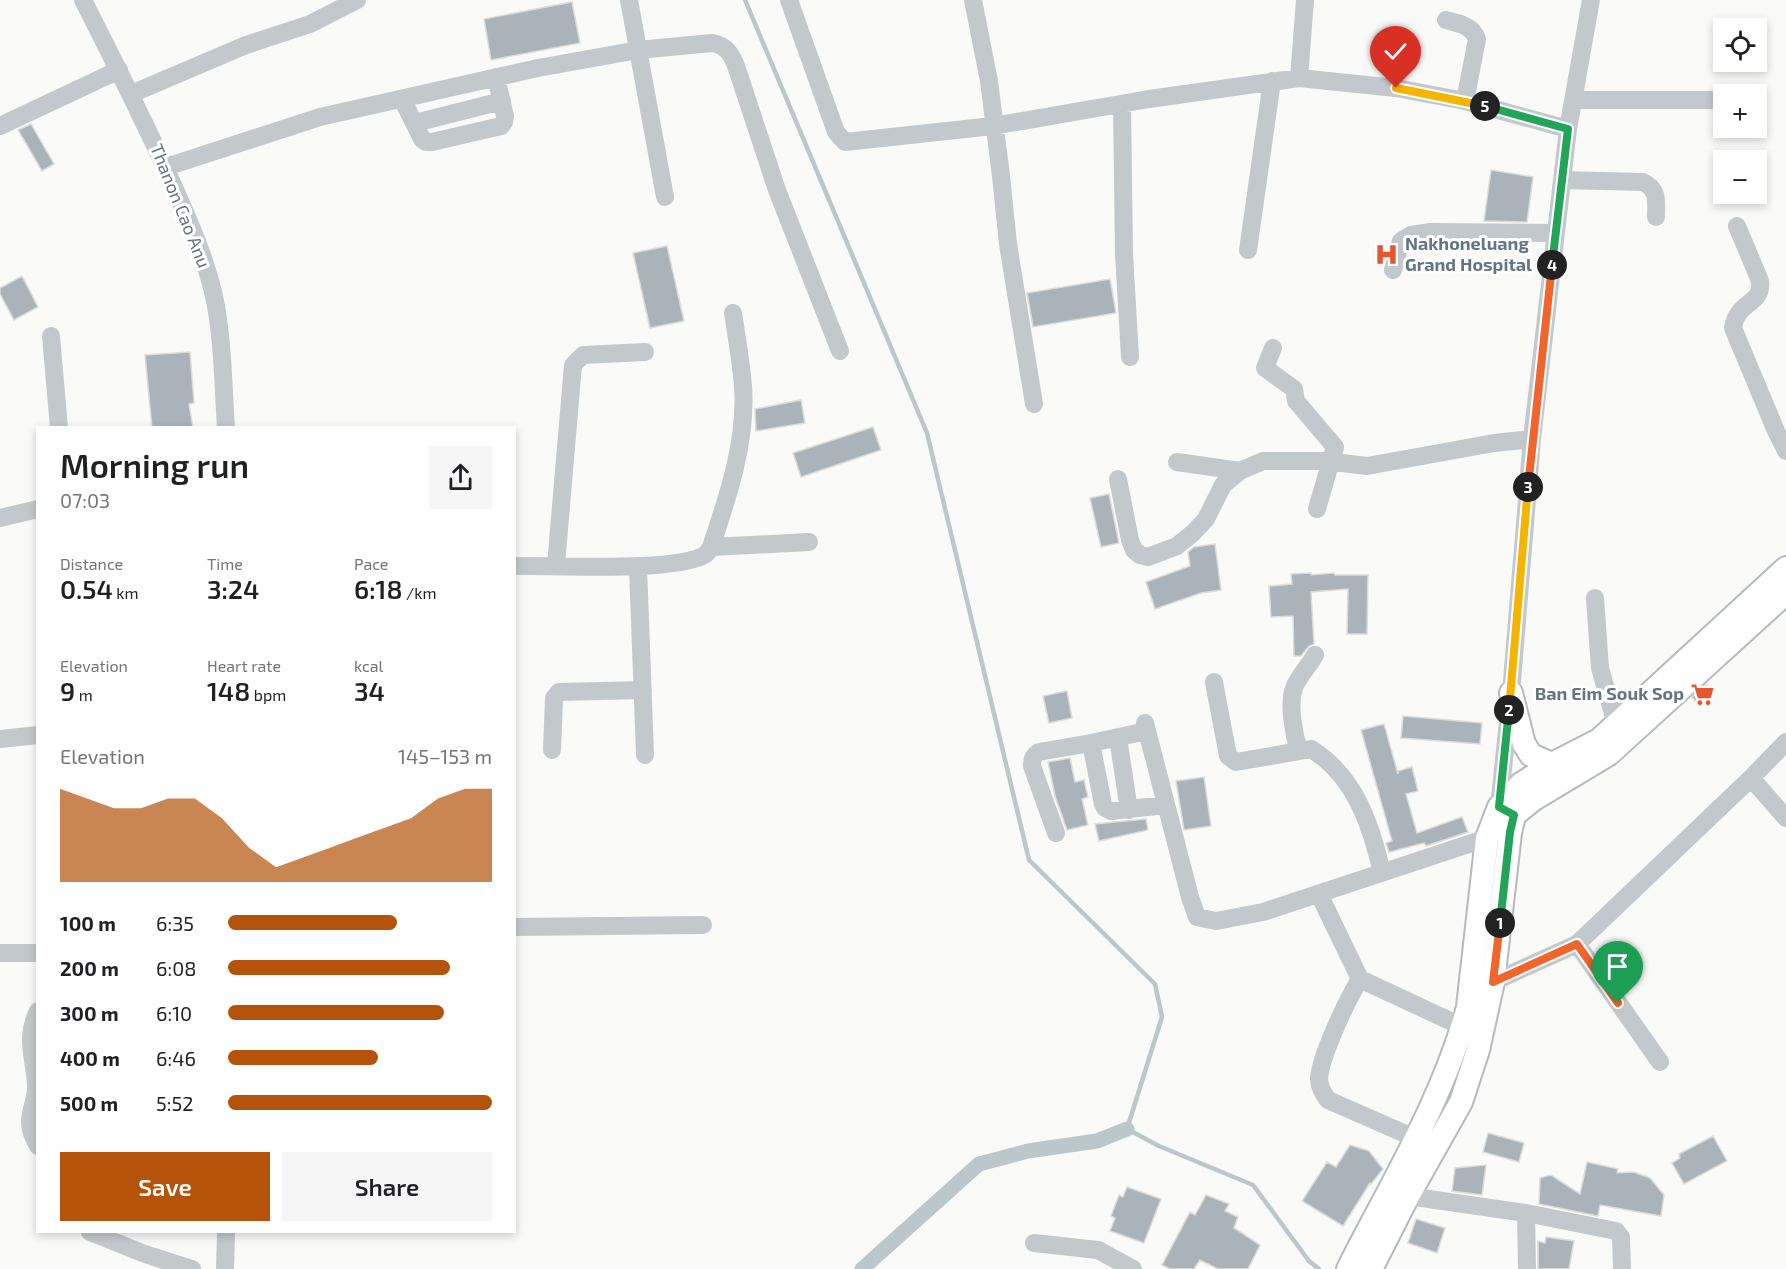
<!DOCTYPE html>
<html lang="en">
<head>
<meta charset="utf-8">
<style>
  :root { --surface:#fff; --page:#f6f6f6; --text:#202124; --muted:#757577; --accent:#b45309 }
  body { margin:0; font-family:"Exo 2",sans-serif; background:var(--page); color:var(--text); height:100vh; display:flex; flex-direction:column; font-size:22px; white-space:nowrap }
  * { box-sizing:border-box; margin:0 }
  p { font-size:20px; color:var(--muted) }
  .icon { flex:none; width:33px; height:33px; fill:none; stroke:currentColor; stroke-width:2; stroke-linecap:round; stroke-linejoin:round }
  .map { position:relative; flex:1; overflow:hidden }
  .drawer { position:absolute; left:36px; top:426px; width:480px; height:807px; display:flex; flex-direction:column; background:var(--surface); border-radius:0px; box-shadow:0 3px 9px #0003 }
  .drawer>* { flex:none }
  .buttons { position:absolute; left:1713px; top:18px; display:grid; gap:12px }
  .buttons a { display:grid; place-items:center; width:54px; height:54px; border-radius:0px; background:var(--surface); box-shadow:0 3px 9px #0003; font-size:30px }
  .pin { position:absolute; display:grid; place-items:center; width:51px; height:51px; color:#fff; margin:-62px -26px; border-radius:50% 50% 50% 0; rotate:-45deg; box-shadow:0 0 6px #0007 }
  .pin .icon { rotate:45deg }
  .km { position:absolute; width:30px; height:30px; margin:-15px; border-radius:50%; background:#222; color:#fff; font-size:16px; line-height:30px; text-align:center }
  .round { display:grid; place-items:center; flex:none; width:63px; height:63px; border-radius:0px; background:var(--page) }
  .summary { display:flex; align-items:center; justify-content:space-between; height:102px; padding:0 24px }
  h1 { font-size:33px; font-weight:600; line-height:45px }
  .metrics { display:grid; grid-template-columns:repeat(3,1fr); gap:9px; height:102px; padding:6px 24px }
  .metrics div { display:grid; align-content:center }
  .metrics b { font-size:26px; font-weight:600 }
  .metrics small { font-size:16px; font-weight:400 }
  .metrics p { font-size:16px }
  .chart { height:168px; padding:12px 24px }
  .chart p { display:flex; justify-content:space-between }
  .chart svg { width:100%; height:108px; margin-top:6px; fill:var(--accent); opacity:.7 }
  .action { display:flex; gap:12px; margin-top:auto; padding:12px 24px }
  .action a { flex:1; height:69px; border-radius:0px; background:var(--accent); color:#fff; font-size:24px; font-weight:600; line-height:69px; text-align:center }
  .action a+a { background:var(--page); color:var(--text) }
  ul { padding:0 24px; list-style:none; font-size:20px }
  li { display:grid; grid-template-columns:96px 72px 1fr; align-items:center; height:45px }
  li i { height:15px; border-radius:8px; background:var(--accent) }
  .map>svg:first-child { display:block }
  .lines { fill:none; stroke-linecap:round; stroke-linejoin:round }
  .stream { stroke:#bbc7cb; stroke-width:4.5 }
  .canal { stroke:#bbc7cb; stroke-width:15 }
  .building { fill:#aab3b9; stroke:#dcdcda; stroke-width:1.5 }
  .major-casing { stroke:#b5babe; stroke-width:26 }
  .minor { stroke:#c3c8cc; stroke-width:18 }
  .major { stroke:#fff; stroke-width:22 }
  .split-1-casing { stroke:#fff; stroke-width:12 }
  .split-2-casing { stroke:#fff; stroke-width:12 }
  .split-3-casing { stroke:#fff; stroke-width:12 }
  .split-4-casing { stroke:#fff; stroke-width:12 }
  .split-5-casing { stroke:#fff; stroke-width:12 }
  .split-6-casing { stroke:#fff; stroke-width:12 }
  .split-1 { stroke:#f0652b; stroke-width:8 }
  .split-2 { stroke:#22a559; stroke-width:8 }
  .split-3 { stroke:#f5b400; stroke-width:8 }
  .split-4 { stroke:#f0652b; stroke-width:8 }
  .split-5 { stroke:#22a559; stroke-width:8 }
  .split-6 { stroke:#f5b400; stroke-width:8 }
  .labels { text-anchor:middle; stroke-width:6; stroke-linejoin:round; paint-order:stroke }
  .street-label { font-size:18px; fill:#657683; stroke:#fff }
  .poi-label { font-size:18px; font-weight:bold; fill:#657683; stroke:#fff; text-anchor:start }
</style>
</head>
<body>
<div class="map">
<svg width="1786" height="1269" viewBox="0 0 1786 1269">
  <rect width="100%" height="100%" fill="#fafaf8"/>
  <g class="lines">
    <path class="stream" d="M745,0L927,433L1029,860L1155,984L1162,1017L1127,1129L1159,1146L1253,1185L1309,1261L1319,1269"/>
    <path class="canal" d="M862,1269L979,1164L1028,1151L1097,1141L1127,1129"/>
  </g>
  <path class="building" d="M572,2L580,43L491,60L484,19Z
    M31,124L54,164L42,171L18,130Z
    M1491,170L1533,177L1527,222L1484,221Z
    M667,246L684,321L650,328L633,253Z
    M22,276L38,307L14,320L0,294V288Z
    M1110,279L1116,313L1033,327L1027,293Z
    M190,352L194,403L189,404L193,428H152L145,355Z
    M801,400L805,423L756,431L755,409Z
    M873,427L881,450L801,477L793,453Z
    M1109,494L1119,543L1101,547L1090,498Z
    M1215,544L1221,590L1201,593L1155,609L1146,582L1190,566L1188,552L1194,547Z
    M1311,573V575L1334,573L1335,575H1368L1367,634H1347L1348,589L1311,592L1314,644L1309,646L1301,656H1294L1293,616L1271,617L1269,586L1292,584L1291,574Z
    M1706,684L1714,692L1699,706L1692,697Z
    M1067,691L1072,718L1049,723L1043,696Z
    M1403,716L1482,723L1480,744L1401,738Z
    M1384,724L1398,774V771L1412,767L1418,791L1406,794L1417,833L1462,817L1468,832L1426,846L1424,843L1389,852L1386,843L1392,841L1361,730Z
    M1070,758L1075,782L1084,780L1088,797L1082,799L1088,825L1067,830L1055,796L1048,762Z
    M1204,777L1211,826L1184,830L1176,781Z
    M1146,819L1148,830L1099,841L1095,824Z
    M1488,1133L1524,1143L1519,1162L1483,1152Z
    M1713,1136L1727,1161L1684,1184L1672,1163L1680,1158L1679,1154Z
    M1350,1145L1369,1151L1383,1169L1371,1184L1370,1183L1343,1226L1302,1201L1327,1162L1336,1167Z
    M1587,1162L1618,1169L1617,1173L1634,1172L1650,1178L1664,1195L1661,1216L1600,1205L1598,1216L1539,1204L1540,1178L1551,1175L1580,1194Z
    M1486,1165L1482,1195L1452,1191L1455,1168Z
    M1127,1187L1161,1199L1144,1243L1110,1231L1115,1218L1111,1216L1119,1195L1123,1197Z
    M1206,1195L1229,1204L1225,1211L1238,1217L1234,1228L1260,1245L1248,1269H1218L1200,1260L1194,1269H1170L1162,1265L1190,1212L1195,1215Z
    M1416,1219L1445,1228L1437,1253L1408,1243Z
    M1546,1237L1574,1241L1569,1269H1538V1241L1545,1243Z"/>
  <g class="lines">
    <defs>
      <path id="major" d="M1511,693L1524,744L1531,755L1552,764
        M1348,1269C1391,1184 1443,1100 1468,1007L1487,838L1499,807L1521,784L1552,764L1599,740L1786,568
        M1371,1269L1408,1196L1461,1102L1478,1050L1493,982L1510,833L1514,815L1534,799L1609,754L1786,593"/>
    </defs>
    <use href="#major" class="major-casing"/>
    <path class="minor" d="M83,0C114,61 145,122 173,185C189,221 205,257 214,296C223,338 223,384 226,428
      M629,0L665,197
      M789,0L836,132L845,142L993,126L1149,99L1299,78L1396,88L1465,101L1568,129
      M973,0L989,81L1001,176L1008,244L1034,404
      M1446,20C1459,24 1472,25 1477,39L1465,101
      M1299,78L1305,0
      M131,94L246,45L310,24L357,0
      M402,99L422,139L426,142H432L501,126L504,122L505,116L496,77
      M1574,100H1711
      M1122,104L1124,254L1130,357
      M415,123L502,101
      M0,126L119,70
      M166,167L320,117L538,68L638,50L712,43C726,46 729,51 735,63L777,190L840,351
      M1562,180L1643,182C1659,190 1656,201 1656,217
      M1737,226L1760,281C1763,306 1737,300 1733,328L1776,431L1786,451
      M1248,250L1272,81
      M1393,270L1401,241L1411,235L1431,232L1556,233
      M51,336L59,428
      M1273,348L1265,368L1294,389L1296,401L1335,447L1317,509
      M1177,462L1240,471L1263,461H1325L1367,466L1494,443L1532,439
      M1118,479L1130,540L1134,550L1140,555L1148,557L1177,546L1193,533L1206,519L1223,485L1240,471
      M0,518L38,509
      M711,547L809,542
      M556,565L573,365L583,355L645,352
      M514,566C552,565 679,573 706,554C707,553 710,549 711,547C728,496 747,441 743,386C741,362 737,338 733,313
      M638,567L645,755
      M1595,598L1600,668L1616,724
      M1214,682L1228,756L1236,762L1311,749C1355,776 1371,825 1382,873
      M1145,723L1190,897L1197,917L1216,921L1263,912L1487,838
      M1147,731L1091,743L1103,804L1105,808L1111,811L1166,805
      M1118,738L1129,810
      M0,739L38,735
      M552,750L554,698L559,692L643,690
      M1299,751C1294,735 1288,705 1294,688C1298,677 1309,666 1315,655
      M1751,778L1786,818
      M1503,809L1499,807L1511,693L1532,439L1568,129L1591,0
      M1056,833L1032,766C1032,759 1033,756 1039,752L1091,743
      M1319,894L1360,979
      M514,927L703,925
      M1577,944L1660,1062
      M0,953H38
      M1493,982L1577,944L1751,778L1786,742
      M38,1011C24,1039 35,1058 36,1086C37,1099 29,1111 30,1123C30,1131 34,1139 38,1146
      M1417,1139L1328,1100C1323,1093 1319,1087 1319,1079C1320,1057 1348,998 1360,979L1463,1027
      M1408,1196L1526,1213L1616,1231L1621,1237L1622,1269
      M1526,1213L1527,1269
      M90,1232L145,1254L192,1269
      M1034,1243L1098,1250L1133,1269
      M225,1269L226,1232"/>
    <use href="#major" class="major"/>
  </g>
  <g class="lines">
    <defs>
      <path id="split-1" d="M1500,923L1493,982L1577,944L1618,1003"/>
      <path id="split-2" d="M1500,923L1510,832L1514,815L1499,807L1509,710"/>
      <path id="split-3" d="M1509,710L1528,487"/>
      <path id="split-4" d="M1528,487L1552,265"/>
      <path id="split-5" d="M1485,106L1568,129L1552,265"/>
      <path id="split-6" d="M1396,88L1485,106"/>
    </defs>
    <use href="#split-1" class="split-1-casing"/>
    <use href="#split-2" class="split-2-casing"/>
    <use href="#split-3" class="split-3-casing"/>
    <use href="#split-4" class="split-4-casing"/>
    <use href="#split-5" class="split-5-casing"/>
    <use href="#split-6" class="split-6-casing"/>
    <use href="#split-1" class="split-1"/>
    <use href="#split-2" class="split-2"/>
    <use href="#split-3" class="split-3"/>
    <use href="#split-4" class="split-4"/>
    <use href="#split-5" class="split-5"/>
    <use href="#split-6" class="split-6"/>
  </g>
  <defs>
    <symbol id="hospital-bare" viewBox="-9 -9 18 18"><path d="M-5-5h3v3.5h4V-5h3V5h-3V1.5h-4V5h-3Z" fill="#e4572e" stroke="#fff" stroke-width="2.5" paint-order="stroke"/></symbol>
    <symbol id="supermarket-bare" viewBox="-9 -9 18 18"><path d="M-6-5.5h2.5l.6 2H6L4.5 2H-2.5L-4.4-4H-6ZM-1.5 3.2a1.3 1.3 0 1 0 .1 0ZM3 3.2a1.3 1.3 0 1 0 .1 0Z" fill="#e4572e" stroke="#fff" stroke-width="2.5" paint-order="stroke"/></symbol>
  </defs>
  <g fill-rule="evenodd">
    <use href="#hospital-bare" x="1370" y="238" width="33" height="33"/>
    <use href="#supermarket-bare" x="1686" y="678" width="33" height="33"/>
  </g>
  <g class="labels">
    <g class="street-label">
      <text transform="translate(180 206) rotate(68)" y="6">Thanon Cao Anu</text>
    </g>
    <g class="poi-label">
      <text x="1405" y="250">Nakhoneluang<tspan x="1405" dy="21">Grand Hospital</tspan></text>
      <text x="1684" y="700" text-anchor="end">Ban Eim Souk Sop</text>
    </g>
  </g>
</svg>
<div class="buttons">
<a><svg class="icon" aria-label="locate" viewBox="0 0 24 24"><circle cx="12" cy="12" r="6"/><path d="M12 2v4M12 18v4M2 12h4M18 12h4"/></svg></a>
<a>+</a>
<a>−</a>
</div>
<div class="pin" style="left:1618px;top:1003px;background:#1e9e55"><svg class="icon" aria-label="arrive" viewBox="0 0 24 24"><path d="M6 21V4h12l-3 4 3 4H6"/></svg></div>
<div class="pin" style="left:1396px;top:88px;background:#d93025"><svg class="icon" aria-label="check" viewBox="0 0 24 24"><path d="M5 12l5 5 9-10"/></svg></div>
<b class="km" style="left:1500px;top:923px">1</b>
<b class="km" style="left:1509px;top:710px">2</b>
<b class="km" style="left:1528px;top:487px">3</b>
<b class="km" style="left:1552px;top:265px">4</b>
<b class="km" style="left:1485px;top:106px">5</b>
<section class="drawer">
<div class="summary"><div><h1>Morning run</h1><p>07:03</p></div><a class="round"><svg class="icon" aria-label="share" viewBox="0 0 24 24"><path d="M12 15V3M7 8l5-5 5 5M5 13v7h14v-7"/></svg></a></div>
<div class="metrics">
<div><p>Distance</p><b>0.54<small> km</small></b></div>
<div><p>Time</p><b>3:24</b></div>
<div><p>Pace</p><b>6:18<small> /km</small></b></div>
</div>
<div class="metrics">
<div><p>Elevation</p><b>9<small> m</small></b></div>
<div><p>Heart rate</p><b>148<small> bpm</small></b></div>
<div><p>kcal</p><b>34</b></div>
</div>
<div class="chart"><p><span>Elevation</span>145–153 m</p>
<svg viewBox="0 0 160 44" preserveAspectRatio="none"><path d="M0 44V6L10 10L20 14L30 14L40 10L50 10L60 18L70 30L80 38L90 34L100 30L110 26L120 22L130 18L140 10L150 6L160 6V44z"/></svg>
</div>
<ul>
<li><b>100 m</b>6:35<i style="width:64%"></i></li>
<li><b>200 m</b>6:08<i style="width:84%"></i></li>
<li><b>300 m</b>6:10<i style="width:82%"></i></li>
<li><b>400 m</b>6:46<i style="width:57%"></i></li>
<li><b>500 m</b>5:52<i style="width:100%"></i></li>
</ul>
<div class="action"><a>Save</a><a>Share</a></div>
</section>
</div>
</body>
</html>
